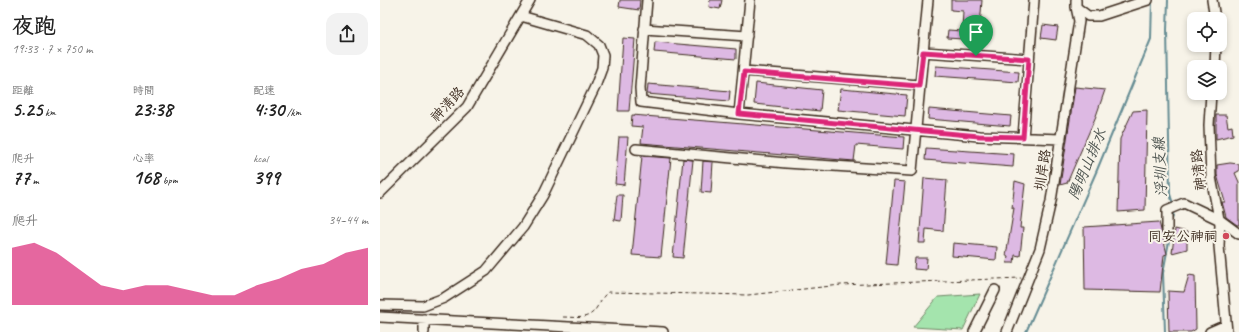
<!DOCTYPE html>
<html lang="zh-TW">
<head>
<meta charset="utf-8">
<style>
  :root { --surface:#fff; --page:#f2f2f2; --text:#222; --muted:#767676; --accent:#db2777 }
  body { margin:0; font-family:Caveat,"LXGW WenKai TC",sans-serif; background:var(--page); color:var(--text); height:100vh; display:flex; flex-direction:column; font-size:15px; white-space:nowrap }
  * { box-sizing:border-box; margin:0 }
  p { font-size:13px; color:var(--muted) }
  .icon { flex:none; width:22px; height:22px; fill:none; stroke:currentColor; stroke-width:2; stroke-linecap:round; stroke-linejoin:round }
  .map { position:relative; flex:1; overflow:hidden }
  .side { display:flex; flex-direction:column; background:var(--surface); width:380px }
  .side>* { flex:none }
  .tools { position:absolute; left:807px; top:12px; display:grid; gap:8px }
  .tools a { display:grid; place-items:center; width:40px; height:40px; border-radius:8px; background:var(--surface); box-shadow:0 2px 6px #0003; font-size:20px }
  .pin { position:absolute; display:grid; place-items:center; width:34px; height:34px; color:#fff; margin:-41px -17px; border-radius:50% 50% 50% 0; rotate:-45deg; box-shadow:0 0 4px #0007 }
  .pin .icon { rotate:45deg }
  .round { display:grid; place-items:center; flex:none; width:42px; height:42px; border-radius:12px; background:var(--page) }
  .head { display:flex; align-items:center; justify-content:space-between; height:68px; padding:0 12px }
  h1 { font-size:22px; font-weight:600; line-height:30px }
  .metrics { display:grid; grid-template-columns:repeat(3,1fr); gap:6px; height:68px; padding:4px 12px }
  .metrics div { display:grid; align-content:center }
  .metrics b { font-size:20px; font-weight:600 }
  .metrics small { font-size:11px; font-weight:400 }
  .metrics p { font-size:11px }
  .chart { height:112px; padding:8px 12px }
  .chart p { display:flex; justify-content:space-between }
  .chart svg { width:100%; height:72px; margin-top:4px; fill:var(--accent); opacity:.7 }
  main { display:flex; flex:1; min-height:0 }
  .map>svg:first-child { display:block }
  .green { fill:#a4e4ad; stroke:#708766 }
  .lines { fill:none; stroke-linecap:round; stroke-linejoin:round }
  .stream { stroke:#658c93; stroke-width:2 }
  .building { fill:#ddb9e3; stroke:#3b2a1e }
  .minor-casing { stroke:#3b2a1e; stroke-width:12 }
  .path { stroke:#3b2a1e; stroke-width:1; stroke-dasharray:4 3; stroke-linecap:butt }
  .minor { stroke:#f7f3e8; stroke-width:9 }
  .route-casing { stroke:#fff; stroke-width:8 }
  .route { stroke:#db2777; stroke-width:5 }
  .poi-dot { fill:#d1495b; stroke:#f7f3e8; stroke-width:1.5 }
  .labels { text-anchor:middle; stroke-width:4; stroke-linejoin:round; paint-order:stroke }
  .street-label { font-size:14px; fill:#3b2a1e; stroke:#f7f3e8 }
  .poi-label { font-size:14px; fill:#3b2a1e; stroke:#f7f3e8; text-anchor:end }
  .water-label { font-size:15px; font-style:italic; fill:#4c534f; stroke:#f7f3e8 }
</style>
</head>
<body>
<main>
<section class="side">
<div class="head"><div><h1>夜跑</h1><p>19:33 · 7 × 750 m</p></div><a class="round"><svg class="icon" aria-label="share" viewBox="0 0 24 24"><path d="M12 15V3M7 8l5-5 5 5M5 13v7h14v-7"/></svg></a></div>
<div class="metrics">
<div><p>距離</p><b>5.25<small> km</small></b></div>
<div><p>時間</p><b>23:38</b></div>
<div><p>配速</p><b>4:30<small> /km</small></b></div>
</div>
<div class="metrics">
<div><p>爬升</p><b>77<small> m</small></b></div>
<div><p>心率</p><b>168<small> bpm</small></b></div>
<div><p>kcal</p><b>399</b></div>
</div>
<div class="chart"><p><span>爬升</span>34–44 m</p>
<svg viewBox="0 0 160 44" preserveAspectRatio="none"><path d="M0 44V9L10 6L20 12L30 22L40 32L50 35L60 32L70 32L80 35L90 38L100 38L110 32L120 28L130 22L140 19L150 12L160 9V44z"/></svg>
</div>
</section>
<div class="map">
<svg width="859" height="332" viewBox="0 0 859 332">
  <rect width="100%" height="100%" fill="#f7f3e8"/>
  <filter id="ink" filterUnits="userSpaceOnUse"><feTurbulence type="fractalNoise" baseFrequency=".025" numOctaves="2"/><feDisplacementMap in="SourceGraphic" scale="8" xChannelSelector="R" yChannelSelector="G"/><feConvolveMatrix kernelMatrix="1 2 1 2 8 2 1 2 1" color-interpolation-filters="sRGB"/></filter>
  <g filter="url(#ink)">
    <path class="green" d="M600,294L583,330L533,327L558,297Z"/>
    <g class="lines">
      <path class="stream" d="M788,0L787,30L790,194L793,204
        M791,225L794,210
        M646,332L717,170L771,39L772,0
        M785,332L783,273L790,236"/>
    </g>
    <path class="building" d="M240,0H260L259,10L239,7Z
      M330,0H342L340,9L329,7Z
      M571,0H602L599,40L567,38L568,30L582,31L583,11L571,10Z
      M663,25L678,27L676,40L661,38Z
      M243,38L255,39L249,111H238Z
      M275,42L356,49V59L274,52Z
      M556,66L639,72L638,82L555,76Z
      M376,83L442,90L440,111L374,104Z
      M268,84L350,91L349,101L267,94Z
      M695,87L725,90L716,116L687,183L680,185Z
      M461,89L527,95L525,116L458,110Z
      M549,109L631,116L630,126L548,119Z
      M767,110L765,210L738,212L740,139L753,111Z
      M252,115L524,137L523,149L476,145L474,161L261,143L263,127L251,126Z
      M836,115H846L848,127L852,126L853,135L836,139Z
      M239,137H248L244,185L235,184Z
      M546,148L634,154L633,167L545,160Z
      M262,156L291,158L281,257L252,255Z
      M303,159L313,160L303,258L293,257Z
      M323,161L333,162L331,193L321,192Z
      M850,163L859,164V171L855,173L859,182V225H857L846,217L842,202H845L837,175V165Z
      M544,178L567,180L563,231L546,229L545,243H539Z
      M514,181L525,182L517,265L506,264Z
      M635,181L645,184L640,228H643L640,256L635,255L634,263H627L628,256H626L634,208H632Z
      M237,195H243L241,221L234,220Z
      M779,222L787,254L784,255L780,292L705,290L704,227Z
      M795,229L807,232V249L792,253Z
      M573,243L617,247L616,260L572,256Z
      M535,258H547L546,270L534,269Z
      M809,275L815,276L816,329L811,332H789L788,291L804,292Z"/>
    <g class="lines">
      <defs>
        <path id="minor" d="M267,0L260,88L261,102L359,114L599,136L681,139
          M696,0V7L708,16H719L768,0
          M832,0L835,19
          M264,29L367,36
          M543,52L649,59
          M835,67L836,45
          M364,71L539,85
          M831,93L829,125L831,177L840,224L839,246L847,332
          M359,114L370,0
          M643,137L654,0
          M256,149L406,163L532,171L548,0
          M0,193L87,107L150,0
          M787,233V210L804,203L840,220L859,234
          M0,305L43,306L64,298L106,271L143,227L163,195L215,87L222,68L223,55L219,45L207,35L141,16
          M0,317L283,332
          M44,332V319
          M594,332L615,290
          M627,332L660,249L671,201L699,21L696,7
          M830,332L846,325"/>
      </defs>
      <use href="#minor" class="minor-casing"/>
      <path class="path" d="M183,317C196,317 209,321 217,307C221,301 222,297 228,292L368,295L461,285L641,278"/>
      <use href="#minor" class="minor"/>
    </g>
  </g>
  <g class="lines" filter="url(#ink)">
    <defs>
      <path id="route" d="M543,52L649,59L643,137L599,136L359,114L364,72L539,86Z"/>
    </defs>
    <use href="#route" class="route-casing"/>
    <use href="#route" class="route"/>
  </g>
  <circle class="poi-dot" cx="846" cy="236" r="4"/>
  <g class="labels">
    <g class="street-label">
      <text transform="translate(67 104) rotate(-47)" y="5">神清路</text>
      <text transform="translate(662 170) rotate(-81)" y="5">圳岸路</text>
      <text transform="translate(818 170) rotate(-96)" y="5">神清路</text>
    </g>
    <g class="poi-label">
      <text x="838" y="241">同安公神祠</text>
    </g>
    <g class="water-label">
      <text transform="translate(707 164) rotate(-67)" y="5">陽明山排水</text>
      <text transform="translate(780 167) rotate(-93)" y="5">浮圳支線</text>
    </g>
  </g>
</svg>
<div class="tools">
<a><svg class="icon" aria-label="locate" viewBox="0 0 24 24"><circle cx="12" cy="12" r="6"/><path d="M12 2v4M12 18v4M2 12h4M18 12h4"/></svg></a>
<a><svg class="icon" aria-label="layers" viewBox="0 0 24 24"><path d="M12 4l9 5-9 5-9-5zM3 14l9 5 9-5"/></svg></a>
</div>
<div class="pin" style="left:596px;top:56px;background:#1e9e55"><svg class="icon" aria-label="arrive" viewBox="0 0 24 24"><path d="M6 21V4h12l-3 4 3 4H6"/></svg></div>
</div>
</main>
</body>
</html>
